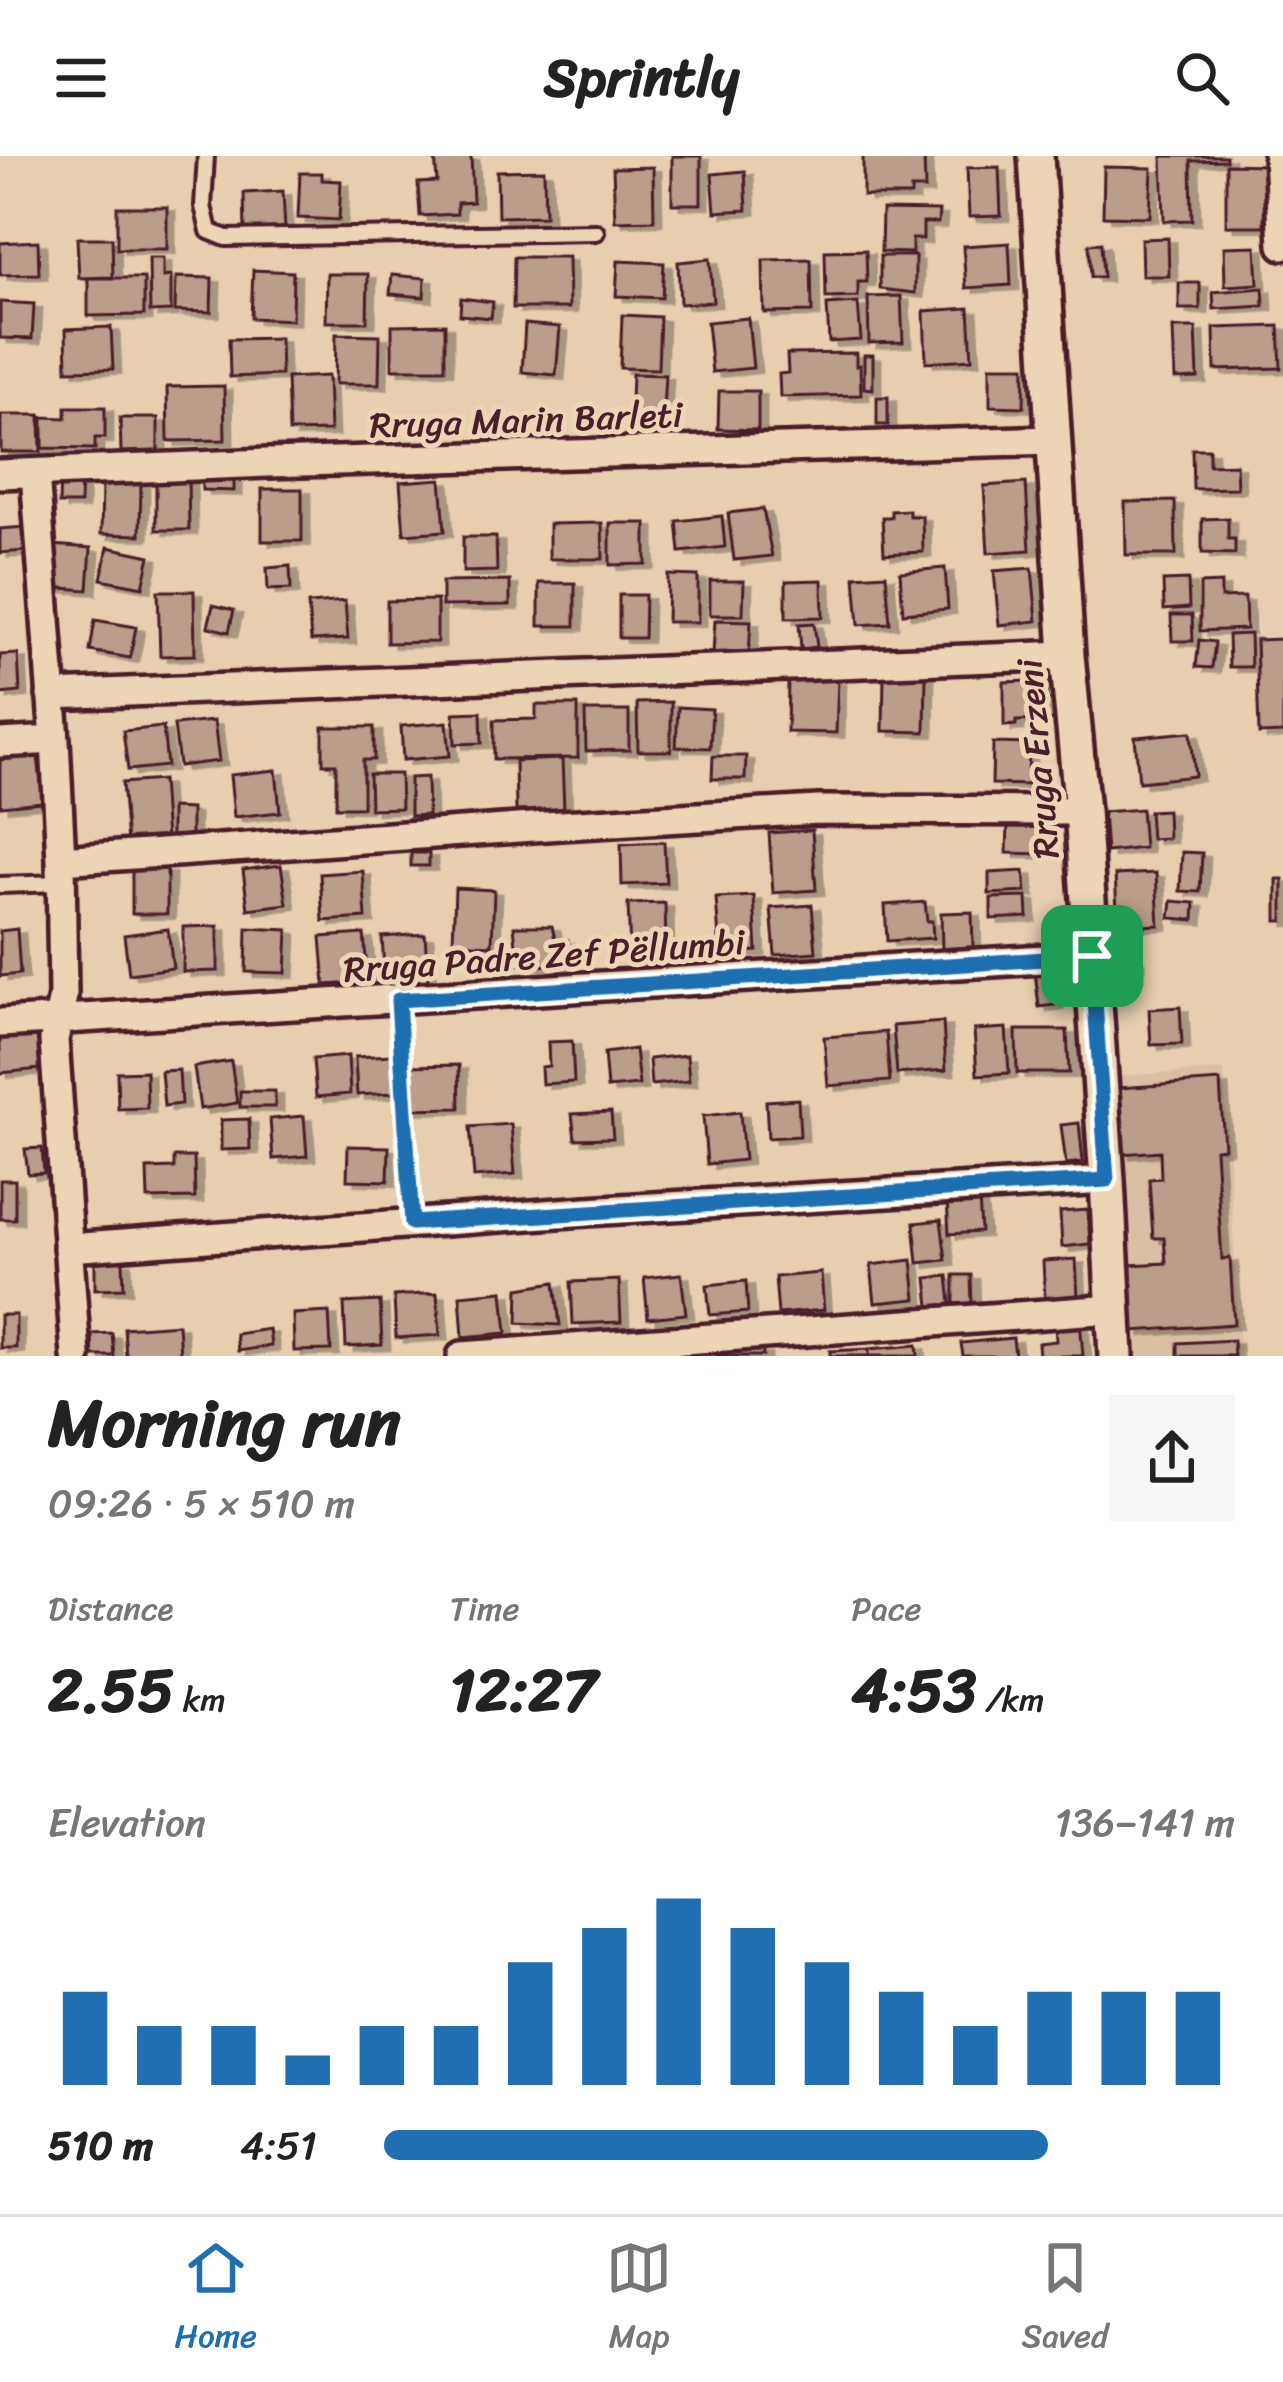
<!DOCTYPE html>
<html lang="en">
<head>
<meta charset="utf-8">
<style>
  :root { --surface:#fff; --page:#f6f6f6; --text:#222; --muted:#767676; --line:#e0e0e0; --accent:#1f6fb2 }
  body { margin:0; font-family:Sriracha,sans-serif; background:var(--page); color:var(--text); height:100vh; display:flex; flex-direction:column; font-size:45px; white-space:nowrap }
  * { box-sizing:border-box; margin:0 }
  p { font-size:39px; color:var(--muted) }
  .icon { flex:none; width:66px; height:66px; fill:none; stroke:currentColor; stroke-width:2; stroke-linecap:round; stroke-linejoin:round }
  .map { position:relative; height:1200px; overflow:hidden }
  .panel { display:flex; flex-direction:column; background:var(--surface); flex:1 }
  .panel>* { flex:none }
  .pin { position:absolute; display:grid; place-items:center; width:102px; height:102px; color:#fff; margin:-51px; border-radius:24px; box-shadow:0 6px 18px #0006 }
  .round { display:grid; place-items:center; flex:none; width:126px; height:126px; border-radius:0px; background:var(--page) }
  .overview { display:flex; align-items:center; justify-content:space-between; height:204px; padding:0 48px }
  h1 { font-size:66px; font-weight:700; line-height:90px }
  .metrics { display:grid; grid-template-columns:repeat(3,1fr); gap:18px; height:204px; padding:12px 48px }
  .metrics div { display:grid; align-content:center }
  .metrics b { font-size:60px; font-weight:700 }
  .metrics small { font-size:33px; font-weight:400 }
  .metrics p { font-size:33px }
  .chart { height:336px; padding:24px 48px }
  .chart p { display:flex; justify-content:space-between }
  .chart svg { width:100%; height:216px; margin-top:12px; stroke:var(--accent); stroke-width:6 }
  ul { padding:0 48px; list-style:none; font-size:39px }
  li { display:grid; grid-template-columns:192px 144px 1fr; align-items:center; height:90px }
  li i { height:30px; border-radius:15px; background:var(--accent) }
  header { display:flex; justify-content:space-between; align-items:center; height:156px; padding:0 48px; background:var(--surface); font-size:54px; font-weight:700 }
  .dock { display:flex; justify-content:space-around; align-items:center; height:168px; border-top:3px solid var(--line); background:var(--surface); font-size:33px; color:var(--muted) }
  .dock a { display:grid; justify-items:center; gap:6px }
  .dock .selected { color:var(--accent) }
  .map>svg:first-child { display:block }
  .built { fill:#d9bfa4 }
  .building { fill:#ba9d8a; stroke:#4a1f2b; stroke-width:3; filter:url(#shadow) }
  .lines { fill:none; stroke-linecap:round; stroke-linejoin:round }
  .service-casing { stroke:#4a1f2b; stroke-width:22 }
  .minor-casing { stroke:#4a1f2b; stroke-width:36 }
  .tertiary-casing { stroke:#4a1f2b; stroke-width:42 }
  .path { stroke:#4a1f2b; stroke-width:4.5; stroke-dasharray:12 9; stroke-linecap:butt }
  .service { stroke:#ecd5b4; stroke-width:14 }
  .minor { stroke:#ecd5b4; stroke-width:27 }
  .tertiary { stroke:#ecd5b4; stroke-width:33 }
  .route-casing { stroke:#fff; stroke-width:24 }
  .route { stroke:#1f6fb2; stroke-width:15 }
  .labels { text-anchor:middle; stroke-width:10; stroke-linejoin:round; paint-order:stroke }
  .street-label { font-size:36px; fill:#4a1f2b; stroke:#ecd5b4 }
</style>
</head>
<body>
<header><svg class="icon" aria-label="menu" viewBox="0 0 24 24"><path d="M4 6h16M4 12h16M4 18h16"/></svg>Sprintly<svg class="icon" aria-label="search" viewBox="0 0 24 24"><circle cx="10" cy="10" r="6"/><path d="M15 15l6 6"/></svg></header>
<div class="map">
<svg width="1283" height="1200" viewBox="0 0 1283 1200">
  <defs>
    <filter id="shadow"><feDropShadow dx="8" dy="4.5" stdDeviation="0" flood-color="#0004"/></filter>
  </defs>
  <rect width="100%" height="100%" fill="#e6ceaf"/>
  <filter id="ink" filterUnits="userSpaceOnUse"><feTurbulence type="fractalNoise" baseFrequency=".00833" numOctaves="2"/><feDisplacementMap in="SourceGraphic" scale="24" xChannelSelector="R" yChannelSelector="G"/><feConvolveMatrix kernelMatrix="1 2 1 2 8 2 1 2 1" color-interpolation-filters="sRGB"/></filter>
  <g filter="url(#ink)">
    <path class="built" d="M1224,914L1240,1200H1129L1114,920Z"/>
    <path class="building" d="M435,0H471L473,46L457,47V58L420,60L418,27L437,26Z
      M672,0H701V48H672Z
      M863,0H924L925,33H911V40H863Z
      M1162,0H1226V4L1191,5L1192,64L1164,65Z
      M1226,8L1265,9L1264,70H1226Z
      M653,11L654,64L615,65L613,12Z
      M999,11L1001,60L969,61L967,12Z
      M1104,11L1152,12L1150,61L1103,60Z
      M544,14L545,60L498,61L497,15Z
      M745,15L747,54L715,56L712,18Z
      M300,17H322V24L341,25L339,64L298,62Z
      M283,35L285,75L245,77L244,37Z
      M117,51H167V93H117Z
      M882,54L939,55L938,67H923V83H912V97L881,96Z
      M77,82H112L113,121L79,122Z
      M1168,82L1169,120H1142L1141,83Z
      M38,85L39,118L0,119V87Z
      M1009,87L1011,129L966,132L963,90Z
      M1101,87L1103,121H1091L1089,88Z
      M1256,90L1258,128L1225,130L1224,91Z
      M866,94L867,126H858V141L826,142L825,95Z
      M880,100H915V137L880,133Z
      M514,101H568L569,152H513Z
      M149,102H163V121L171,120V155L150,156Z
      M710,103L713,146L680,148L678,106Z
      M811,103L812,156L764,157L763,104Z
      M618,105L664,107L662,142L616,140Z
      M253,114L293,116L292,164L251,162Z
      M327,118H368L367,166H326Z
      M392,119L425,122L424,141L390,138Z
      M176,121L212,122L211,156L175,155Z
      M88,122H144V159L88,160Z
      M1179,127H1200V153H1179Z
      M1263,132L1264,150L1214,153L1213,136Z
      M901,140L903,186L869,187L868,141Z
      M461,142L493,146L491,162L460,159Z
      M0,146L34,148L32,183L0,182Z
      M858,147L861,184L829,186L827,149Z
      M969,152L972,203L926,206L924,155Z
      M622,159L660,161L658,213L620,212Z
      M748,162L753,212L712,216L707,166Z
      M445,168V213H392V169Z
      M525,168L560,171L556,219L522,216Z
      M1279,170L1281,212L1215,214L1214,172Z
      M111,171L113,213L67,214L66,173Z
      M1173,172H1196L1198,222L1175,223Z
      M336,178L380,179L379,228H335Z
      M280,182L281,219L230,221L229,183Z
      M856,197V210L860,209L861,239L780,241L779,218L788,217L787,198Z
      M864,199H873V233L864,232Z
      M990,210H1025L1024,251L990,250Z
      M632,218L665,219L662,273L630,272Z
      M328,220L330,275L289,276L287,222Z
      M224,230L225,284L168,285L167,231Z
      M719,235H758V274L718,273Z
      M877,241H888V269H877Z
      M66,251H105V282H95V293L43,292V261L66,262Z
      M1,259H40L41,296H1Z
      M120,262H158V295L121,296Z
      M1192,293H1209V309L1236,308L1237,332L1193,333Z
      M202,315H234V335L202,334Z
      M60,318H81L80,348H59Z
      M188,322L189,374H156V323Z
      M441,323L445,375L404,378L400,326Z
      M102,326H141L140,379L101,378Z
      M1026,327L1030,394L988,397L984,330Z
      M262,333H302V385H262Z
      M1175,345L1176,399H1126L1125,346Z
      M763,353L772,400L734,404L728,357Z
      M909,354V360H922L923,396L884,398L882,361H891V355Z
      M722,360L725,391L680,396L677,365Z
      M1228,362V383H1235V398L1202,397V363Z
      M602,367L603,403H549V368Z
      M610,367H646V408L610,409Z
      M25,371L26,395L0,397V373Z
      M463,381H496L497,415L463,416Z
      M52,389L91,392L88,434L49,431Z
      M108,391L150,400L143,431L101,423Z
      M290,410L291,433L268,434L267,412Z
      M945,412L948,453L903,457L900,416Z
      M1032,412L1037,465L999,469L994,415Z
      M886,418L890,467L859,469L855,420Z
      M668,419L698,420V466H667Z
      M822,424L823,461L786,462V425Z
      M1188,424L1189,452L1164,454L1163,425Z
      M510,425V449L442,450V426Z
      M710,425H744L743,459H710Z
      M539,427H575V470H539Z
      M1221,427V442L1245,441L1246,473L1200,475V428Z
      M158,435H194L195,499L160,500Z
      M619,439H645L644,482H619Z
      M437,444V486L387,487V445Z
      M345,445L348,483L311,485L308,448Z
      M213,449L234,454L229,476L208,471Z
      M1171,459H1192L1193,485H1172Z
      M95,464L136,471L130,502L90,495Z
      M715,464L751,465L749,499L713,498Z
      M814,467L817,491L801,493L799,468Z
      M1250,478L1251,511H1229L1228,479Z
      M1283,483V577L1259,578L1256,484Z
      M1199,484L1215,486L1212,512L1196,511Z
      M18,498L20,536L0,538V499Z
      M884,517L926,518L925,576L883,575Z
      M1029,521H1046L1047,544H1054V564L1016,565V569L1004,570V526L1029,525Z
      M788,522L838,524L836,577L787,576Z
      M671,546V595H638L637,547Z
      M536,549H578V602L494,603V564L536,563Z
      M678,551L712,553L710,592L676,591Z
      M585,555H629V594L586,595Z
      M481,556L482,587L455,588L454,557Z
      M214,565L219,605L179,610L174,569Z
      M447,566L450,600L403,604L401,570Z
      M163,571L167,610L128,614L123,575Z
      M323,571H374V604H363V651H336V608H323Z
      M1191,576L1195,620L1139,626L1135,581Z
      M993,587L1029,588L1028,629L992,628Z
      M38,600L43,646L0,650V604Z
      M713,600H746L745,623H712Z
      M562,603L564,654L516,655L515,605Z
      M276,614L280,656L234,661L230,619Z
      M369,618H400L401,652L370,653Z
      M427,621L428,659L410,660V622Z
      M162,624L166,684L127,687L122,627Z
      M171,652L191,653V683H171Z
      M1141,653L1144,692L1106,696L1103,656Z
      M1167,654L1168,682L1151,683L1149,655Z
      M1008,668H1044V698L1007,697Z
      M812,674L816,734L773,737L769,677Z
      M664,686L666,727L622,729L621,688Z
      M1182,696L1202,697L1200,736L1180,735Z
      M411,697H429V710H411Z
      M281,709L287,748L248,753L243,714Z
      M167,713V758H132V714Z
      M363,715L366,762L323,765L320,718Z
      M1024,715L1026,736L989,738V717Z
      M1156,717L1159,769L1118,771L1115,719Z
      M1277,723H1283V765H1277Z
      M455,732L494,734L492,789L453,787Z
      M754,740L757,795L720,797L716,742Z
      M1027,741L1028,761L991,763V742Z
      M1172,745L1195,747L1194,764L1170,762Z
      M925,746L927,765H932L933,782L887,785L885,749Z
      M665,747L666,794L630,796L628,748Z
      M812,749L816,796L775,799L771,752Z
      M972,756L973,791L942,793L941,757Z
      M218,770V815L183,816V771Z
      M514,770H552L555,783L568,784L571,810L518,809Z
      M247,772L288,774L286,817L246,816Z
      M17,773L20,818L0,820V775Z
      M168,773L173,812L129,818L124,779Z
      M364,778L368,826L325,829L321,781Z
      M425,778L428,825L385,828L382,781Z
      M1123,802L1137,803L1136,819H1123Z
      M1051,814L1055,849L1039,851L1035,815Z
      M1180,851L1182,888L1151,889L1149,853Z
      M943,866L946,914L897,918L893,870Z
      M1006,872L1009,917L977,919L974,874Z
      M1016,874H1067L1069,917H1017Z
      M886,876L890,925L828,930L824,881Z
      M38,879L41,913L0,917V883Z
      M572,885L574,926L542,928L541,911L549,910L548,886Z
      M635,893L639,929L607,932L604,897Z
      M392,899L394,937L357,939L355,901Z
      M687,899L689,925L651,929L649,903Z
      M348,900L350,938L316,941L313,903Z
      M231,905L237,947L200,953L194,911Z
      M459,909L460,952L407,953L405,910Z
      M179,914L181,948L164,950L161,915Z
      M146,915L147,952L118,953L117,916Z
      M1220,925L1224,992L1215,993L1222,1103L1230,1102L1234,1168L1133,1175L1129,1109L1166,1107L1164,1082H1153L1149,1023L1161,1022L1160,995L1122,998L1119,932Z
      M240,935H275V951H240Z
      M798,943L800,980L768,982L766,945Z
      M611,956L613,982L575,983L572,958Z
      M740,956L744,1004L707,1008L703,960Z
      M304,960L307,1000L273,1003L270,963Z
      M249,963L250,993L221,994V964Z
      M1079,967L1083,1006L1066,1008L1061,969Z
      M511,968L515,1018L474,1021L470,971Z
      M348,990L389,991L388,1025L347,1024Z
      M42,992L44,1017L28,1018L25,993Z
      M174,1001H194L195,1042L148,1043L147,1013L174,1012Z
      M0,1024H15V1063H0Z
      M979,1042L981,1076L949,1078L947,1044Z
      M1088,1054L1090,1088L1062,1091L1060,1056Z
      M941,1064L946,1104L918,1107L914,1067Z
      M1076,1103L1078,1142L1045,1144L1043,1105Z
      M95,1104H123L124,1132L95,1133Z
      M912,1104L916,1143L875,1147L871,1109Z
      M821,1117L824,1154L778,1158L775,1121Z
      M681,1118L686,1158L648,1162L644,1122Z
      M954,1119H971L972,1150H954Z
      M948,1120L951,1148L930,1150L927,1122Z
      M619,1124L621,1166L573,1168L571,1126Z
      M746,1125L748,1156L710,1159L707,1129Z
      M555,1126L560,1169L518,1167L519,1132Z
      M503,1135L507,1177L463,1181L460,1139Z
      M437,1137L440,1179L396,1182L394,1140Z
      M380,1145L382,1189L346,1191L344,1147Z
      M329,1156L331,1194L294,1195L293,1158Z
      M0,1159H16V1192H0Z
      M1080,1163L1083,1200H1039L1038,1187L1056,1185L1055,1166Z
      M178,1168L180,1199L126,1200L124,1172Z
      M269,1173L271,1190L238,1195L236,1178Z
      M112,1177L114,1200H93L92,1178Z
      M1013,1182L1015,1200H963L961,1187Z
      M1233,1184L1234,1200H1178V1187Z
      M917,1189L918,1200H869V1193Z
      M869,1193V1200H830V1195Z
      M763,1194V1200H717V1195Z"/>
    <g class="lines">
      <defs>
        <path id="service" d="M206,0L203,50L209,75L226,82L596,76
          M0,729L61,727"/>
        <path id="minor" d="M1278,0L1283,89
          M35,317L55,584L61,704L63,840L54,884L76,1200
          M0,318L268,307L1054,284
          M51,539L1067,499
          M0,587L55,584
          M61,704L561,669L818,654L1082,655
          M0,867L1092,800
          M68,1092L586,1055L1107,1024
          M462,1200L1113,1153"/>
        <path id="tertiary" d="M1036,0L1067,499L1082,655L1107,1024L1116,1200"/>
      </defs>
      <use href="#service" class="service-casing"/>
      <use href="#minor" class="minor-casing"/>
      <use href="#tertiary" class="tertiary-casing"/>
      <path class="path" d="M399,868L411,1042"/>
      <use href="#service" class="service"/>
      <use href="#minor" class="minor"/>
      <use href="#tertiary" class="tertiary"/>
    </g>
  </g>
  <g class="lines" filter="url(#ink)">
    <defs>
      <path id="route" d="M1092,800L1107,1024L412,1067L398,844Z"/>
    </defs>
    <use href="#route" class="route-casing"/>
    <use href="#route" class="route"/>
  </g>
  <g class="labels">
    <g class="street-label">
      <text transform="translate(526 263) rotate(-2)" y="13">Rruga Marin Barleti</text>
      <text transform="translate(1037 603) rotate(-95)" y="13">Rruga Erzeni</text>
      <text transform="translate(544 799) rotate(-4)" y="13">Rruga Padre Zef Pëllumbi</text>
    </g>
  </g>
</svg>
<div class="pin" style="left:1092px;top:800px;background:#1e9e55"><svg class="icon" aria-label="arrive" viewBox="0 0 24 24"><path d="M6 21V4h12l-3 4 3 4H6"/></svg></div>
</div>
<section class="panel">
<div class="overview"><div><h1>Morning run</h1><p>09:26 · 5 × 510 m</p></div><a class="round"><svg class="icon" aria-label="share" viewBox="0 0 24 24"><path d="M12 15V3M7 8l5-5 5 5M5 13v7h14v-7"/></svg></a></div>
<div class="metrics">
<div><p>Distance</p><b>2.55<small> km</small></b></div>
<div><p>Time</p><b>12:27</b></div>
<div><p>Pace</p><b>4:53<small> /km</small></b></div>
</div>
<div class="chart"><p><span>Elevation</span>136–141 m</p>
<svg viewBox="0 0 160 44" preserveAspectRatio="none"><path d="M5 44V25M15 44V32M25 44V32M35 44V38M45 44V32M55 44V32M65 44V19M75 44V12M85 44V6M95 44V12M105 44V19M115 44V25M125 44V32M135 44V25M145 44V25M155 44V25"/></svg>
</div>
<ul>
<li><b>510 m</b>4:51<i style="width:78%"></i></li>
</ul>
</section>
<nav class="dock">
<a class="selected"><svg class="icon" aria-label="home" viewBox="0 0 24 24"><path d="M3 11l9-7 9 7M6 9v11h12V9"/></svg>Home</a>
<a><svg class="icon" aria-label="map" viewBox="0 0 24 24"><path d="M3 6l6-2 6 2 6-2v14l-6 2-6-2-6 2zM9 4v14M15 6v14"/></svg>Map</a>
<a><svg class="icon" aria-label="saved" viewBox="0 0 24 24"><path d="M7 4h10v16l-5-4-5 4z"/></svg>Saved</a>
</nav>
</body>
</html>
